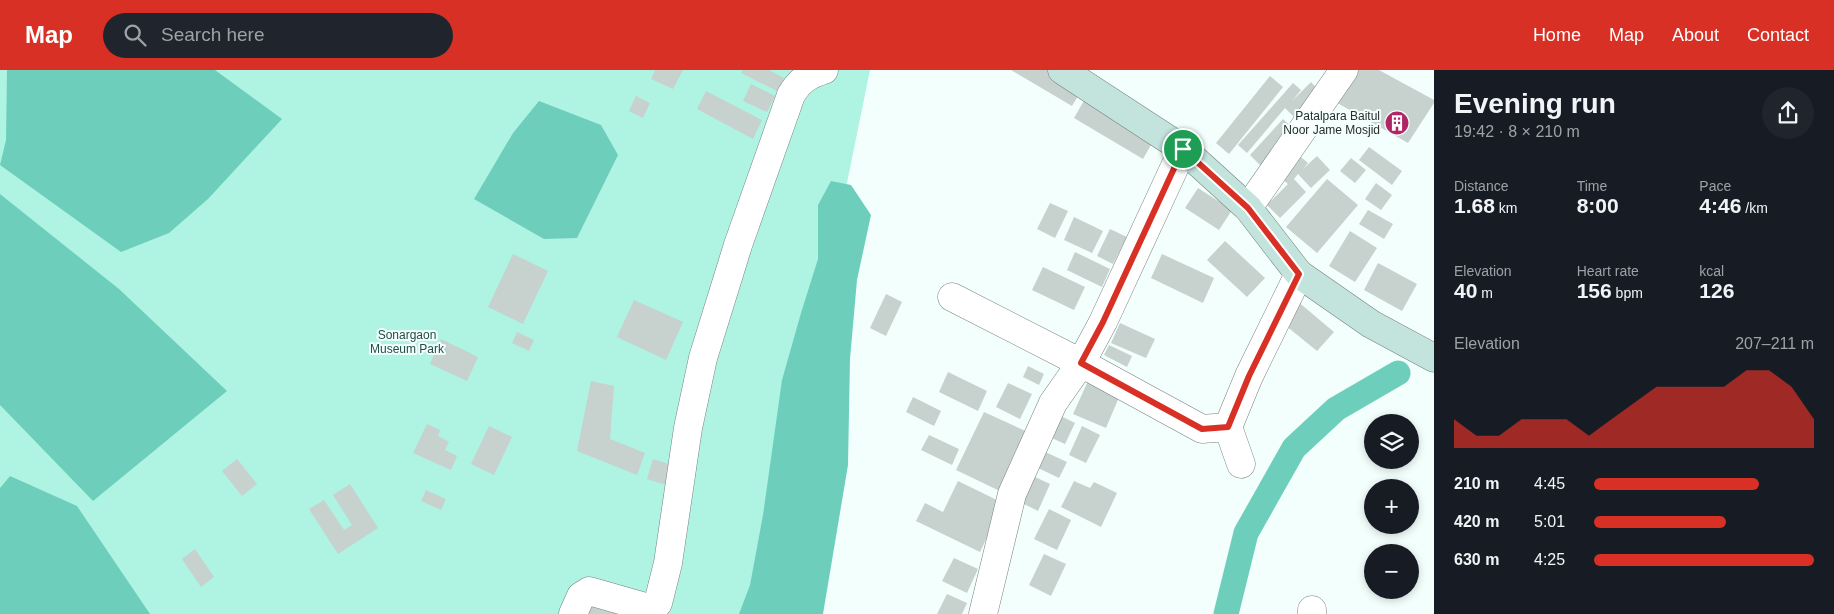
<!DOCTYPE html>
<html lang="en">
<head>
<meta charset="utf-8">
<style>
  :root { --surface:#171b24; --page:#20242c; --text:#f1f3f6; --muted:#9ea1a6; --accent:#d93025 }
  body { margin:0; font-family:Helvetica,sans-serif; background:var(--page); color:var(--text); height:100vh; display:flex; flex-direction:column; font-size:19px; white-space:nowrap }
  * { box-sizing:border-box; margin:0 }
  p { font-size:16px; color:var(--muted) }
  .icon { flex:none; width:28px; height:28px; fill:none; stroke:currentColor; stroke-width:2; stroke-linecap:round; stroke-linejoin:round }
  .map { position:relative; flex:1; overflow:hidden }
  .details { display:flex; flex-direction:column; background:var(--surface); width:400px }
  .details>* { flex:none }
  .controls { position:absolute; left:1364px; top:344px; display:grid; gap:10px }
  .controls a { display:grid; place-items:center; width:55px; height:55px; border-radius:50%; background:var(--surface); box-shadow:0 2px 8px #0003; font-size:25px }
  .pin { position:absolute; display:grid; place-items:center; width:42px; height:42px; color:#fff; margin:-21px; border:2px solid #fff; border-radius:50%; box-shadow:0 1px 5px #0007 }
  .round { display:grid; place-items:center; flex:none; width:52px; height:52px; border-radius:26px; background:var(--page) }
  .overview { display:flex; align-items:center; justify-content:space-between; height:85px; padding:0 20px }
  h1 { font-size:28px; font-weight:800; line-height:38px }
  .metrics { display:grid; grid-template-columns:repeat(3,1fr); gap:8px; height:85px; padding:5px 20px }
  .metrics div { display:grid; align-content:center }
  .metrics b { font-size:21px; font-weight:800 }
  .metrics small { font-size:14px; font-weight:400 }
  .metrics p { font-size:14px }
  .chart { height:140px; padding:10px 20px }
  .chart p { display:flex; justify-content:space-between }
  .chart svg { width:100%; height:90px; margin-top:5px; fill:var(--accent); opacity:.7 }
  ul { padding:0 20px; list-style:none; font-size:16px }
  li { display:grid; grid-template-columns:80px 60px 1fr; align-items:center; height:38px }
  li i { height:12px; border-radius:6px; background:var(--accent) }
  header { display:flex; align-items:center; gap:30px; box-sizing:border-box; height:70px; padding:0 25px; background:var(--accent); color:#fff }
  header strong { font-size:24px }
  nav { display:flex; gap:28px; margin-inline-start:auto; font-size:18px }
  .search { width:350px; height:45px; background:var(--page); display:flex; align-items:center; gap:12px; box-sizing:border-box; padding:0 18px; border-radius:28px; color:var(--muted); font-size:19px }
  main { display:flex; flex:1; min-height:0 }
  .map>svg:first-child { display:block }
  .green { fill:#aff3e3 }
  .water { fill:#6dcfbb }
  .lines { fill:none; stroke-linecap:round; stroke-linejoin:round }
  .canal { stroke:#6dcfbb; stroke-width:25 }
  .building { fill:#c7d1ce }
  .street-casing { stroke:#76807d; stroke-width:29 }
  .secondary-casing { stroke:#76807d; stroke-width:29 }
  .street { stroke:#fff; stroke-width:28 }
  .secondary { stroke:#c3e3dd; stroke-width:28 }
  .route-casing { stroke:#fff; stroke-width:10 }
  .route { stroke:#d93025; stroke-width:6 }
  .labels { text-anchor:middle; stroke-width:4; stroke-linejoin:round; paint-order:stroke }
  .poi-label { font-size:12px; fill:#292d2c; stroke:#f3fffc; text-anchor:end }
  .park-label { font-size:12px; fill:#234f46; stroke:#f3fffc }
</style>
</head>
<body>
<header>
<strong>Map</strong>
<div class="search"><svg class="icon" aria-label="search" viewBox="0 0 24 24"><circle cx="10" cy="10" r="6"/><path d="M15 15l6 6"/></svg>Search here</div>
<nav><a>Home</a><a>Map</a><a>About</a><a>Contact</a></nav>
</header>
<main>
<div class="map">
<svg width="1434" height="544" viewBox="0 0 1434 544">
  <rect width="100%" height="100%" fill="#f3fffc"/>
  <path class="green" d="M0,0H870L759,544H0Z"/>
  <path class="water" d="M7,0H215L282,49L208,129L169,163L121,182L0,95L6,70Z
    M539,31L601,55L618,85L577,168L544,169L474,129L513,63Z
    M831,111L851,115L871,145L857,210L850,289L848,395L823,544H739L750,515L763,445L782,310L801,243L818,189V135Z
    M0,124L119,219L227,321L93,431L0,335Z
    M10,406L77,436L150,544H0V418Z"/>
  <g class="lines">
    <path class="canal" d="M1226,544L1246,463L1294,378L1336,339L1398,303"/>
  </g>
  <path class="building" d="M655,0H683L673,19L651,9Z
    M743,0H769L784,8L777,21L741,3Z
    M1011,0H1053L1083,18L1072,36Z
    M1352,0H1379L1434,30V33L1408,73L1332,30Z
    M1270,6L1283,17L1229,84L1216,73Z
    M1311,12L1323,25L1297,50L1285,38L1247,83L1238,75L1293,13L1301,20L1292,31Z
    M751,14L775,26L767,42L743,31Z
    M706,21L762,50L753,69L697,39Z
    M636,26L650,33L643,48L629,41Z
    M1086,27L1155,68L1143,89L1074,48Z
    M1283,49L1295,60L1262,97L1250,85Z
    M1369,77L1402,101L1392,115L1359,90Z
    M1295,82L1308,93L1303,99L1317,86L1330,100L1311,118L1298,104L1294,109L1306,122L1280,148L1267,135L1288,114L1276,104Z
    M1351,88L1366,100L1355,113L1340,101Z
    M1327,109L1358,135L1317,183L1286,157Z
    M1376,113L1392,125L1381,140L1365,129Z
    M1198,118L1232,140L1219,160L1185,138Z
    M1050,133L1068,141L1055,168L1037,159Z
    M1368,140L1393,154L1384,169L1359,154Z
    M1074,147L1103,161L1092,183L1064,170Z
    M1110,159L1127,167L1113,194L1097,186Z
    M1350,161L1377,178L1355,212L1329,196Z
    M1225,171L1265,208L1247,227L1207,190Z
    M1075,182L1110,199L1102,217L1067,200Z
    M513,184L548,201L523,254L488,237Z
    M1162,184L1214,208L1203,233L1151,208Z
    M1378,193L1417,214L1402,241L1364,220Z
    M1043,197L1085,217L1074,240L1032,220Z
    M886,224L902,232L886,266L870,258Z
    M634,230L683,252L666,290L617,267Z
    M1296,230L1334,262L1317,281L1280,251Z
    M1120,253L1155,269L1146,288L1111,273Z
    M517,262L534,270L529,281L512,273Z
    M441,269L478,287L467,311L430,294Z
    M1109,275L1132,286L1127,297L1104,285Z
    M1028,296L1044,304L1039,315L1023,307Z
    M948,302L987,321L978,341L939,322Z
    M591,311L614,316L610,369L645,383L637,405L577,381Z
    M1088,311L1120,325L1106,358L1073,344Z
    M1008,313L1032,324L1020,349L996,337Z
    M913,327L941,341L934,356L906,342Z
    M984,342L1032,364L1004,423L956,400Z
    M1055,343L1075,353L1065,374L1045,365Z
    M427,354L440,360L438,366L449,372L445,380L457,386L451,400L413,383Z
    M489,356L512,367L494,405L471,394Z
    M1082,356L1100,365L1086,393L1069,385Z
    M929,365L959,379L952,395L921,380Z
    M1043,381L1067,392L1059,408L1036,397Z
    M237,389L257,414L242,426L222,401Z
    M653,389L672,395L666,415L647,409Z
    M1033,406L1050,414L1038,441L1020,432Z
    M958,411L1003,433L980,482L916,451L925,433L943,442Z
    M1074,411L1090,418L1094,412L1117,423L1101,457L1061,437Z
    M350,414L378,458L338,484L309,439L324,430L344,460L352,455L333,425Z
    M426,420L446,429L441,440L421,431Z
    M1049,439L1071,450L1057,480L1034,469Z
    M195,479L214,507L201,517L182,489Z
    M1044,484L1066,494L1051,526L1029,515Z
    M954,488L978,499L967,523L942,511Z
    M947,524L967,533L962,544H937Z
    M593,528L618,540L616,544H586Z"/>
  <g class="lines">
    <defs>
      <path id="street" d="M1248,138L1344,0
        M952,227L1081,293L1202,359L1228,357
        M1241,394L1228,357L1249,306L1299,204
        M573,544L581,526L589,521L652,539L658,533L668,493L688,358L703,288L738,175L791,25C799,11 808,5 824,0
        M983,544L1012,424L1053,333L1081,293L1103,252L1183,79
        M1312,544V540"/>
      <path id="secondary" d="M1062,0L1183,79L1248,138L1299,204L1371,254L1434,288"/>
    </defs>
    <use href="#street" class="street-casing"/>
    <use href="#secondary" class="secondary-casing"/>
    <use href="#street" class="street"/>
    <use href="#secondary" class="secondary"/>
  </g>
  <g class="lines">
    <defs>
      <path id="route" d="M1183,79L1248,138L1299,204L1249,306L1228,357L1202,359L1081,293L1103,252Z"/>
    </defs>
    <use href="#route" class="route-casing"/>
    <use href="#route" class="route"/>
  </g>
  <defs>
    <symbol id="building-disc" viewBox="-11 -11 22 22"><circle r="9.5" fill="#b02665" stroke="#f3fffc"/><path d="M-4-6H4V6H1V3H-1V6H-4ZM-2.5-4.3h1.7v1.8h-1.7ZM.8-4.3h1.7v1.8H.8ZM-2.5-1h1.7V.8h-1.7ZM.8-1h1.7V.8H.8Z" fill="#fff"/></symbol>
  </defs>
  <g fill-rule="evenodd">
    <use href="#building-disc" x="1383" y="39" width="28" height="28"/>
  </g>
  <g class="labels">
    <g class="poi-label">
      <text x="1380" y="50">Patalpara Baitul<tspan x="1380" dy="14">Noor Jame Mosjid</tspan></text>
    </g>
    <g class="park-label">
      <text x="407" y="269">Sonargaon<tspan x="407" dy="14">Museum Park</tspan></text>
    </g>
  </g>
</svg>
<div class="controls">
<a><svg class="icon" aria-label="layers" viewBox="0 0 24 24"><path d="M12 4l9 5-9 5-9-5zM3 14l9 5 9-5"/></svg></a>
<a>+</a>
<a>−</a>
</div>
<div class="pin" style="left:1183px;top:79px;background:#1e9e55"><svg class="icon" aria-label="arrive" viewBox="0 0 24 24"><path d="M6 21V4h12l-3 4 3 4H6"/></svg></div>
</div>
<section class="details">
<div class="overview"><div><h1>Evening run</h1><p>19:42 · 8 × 210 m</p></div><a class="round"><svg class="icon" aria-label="share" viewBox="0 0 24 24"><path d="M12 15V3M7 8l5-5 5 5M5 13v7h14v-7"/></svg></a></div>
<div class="metrics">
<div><p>Distance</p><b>1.68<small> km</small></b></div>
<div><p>Time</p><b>8:00</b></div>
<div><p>Pace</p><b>4:46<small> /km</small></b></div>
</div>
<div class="metrics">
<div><p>Elevation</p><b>40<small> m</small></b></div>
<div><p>Heart rate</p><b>156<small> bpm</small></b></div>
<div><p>kcal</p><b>126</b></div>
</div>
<div class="chart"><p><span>Elevation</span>207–211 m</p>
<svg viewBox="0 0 160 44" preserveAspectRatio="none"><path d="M0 44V30L10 38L20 38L30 30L40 30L50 30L60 38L70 30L80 22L90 14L100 14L110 14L120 14L130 6L140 6L150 14L160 30V44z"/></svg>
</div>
<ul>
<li><b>210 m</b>4:45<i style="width:75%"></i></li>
<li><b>420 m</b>5:01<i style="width:60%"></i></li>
<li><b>630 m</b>4:25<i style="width:100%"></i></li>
</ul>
</section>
</main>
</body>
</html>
